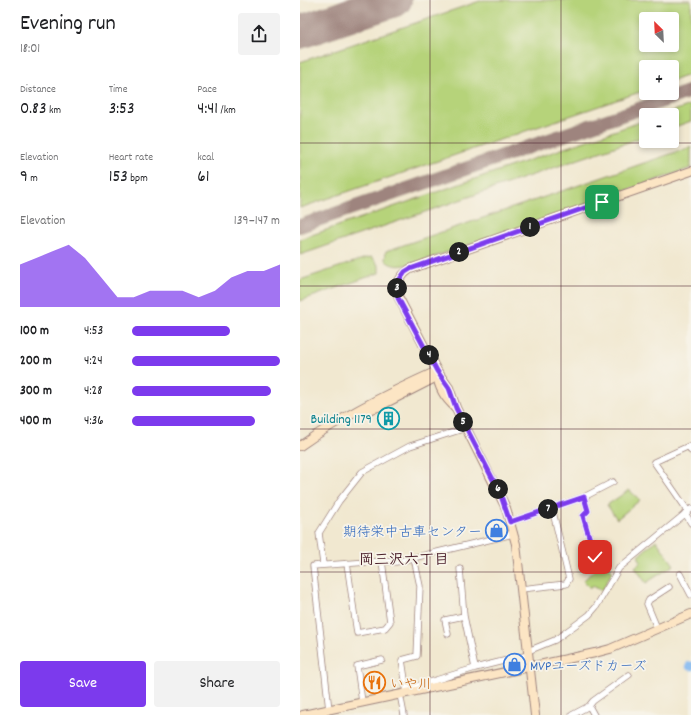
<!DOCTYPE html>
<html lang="en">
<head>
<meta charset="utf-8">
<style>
  :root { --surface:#fff; --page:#f2f2f2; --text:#202124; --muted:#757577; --accent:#7c3aed }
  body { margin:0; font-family:Dekko,"Klee One",sans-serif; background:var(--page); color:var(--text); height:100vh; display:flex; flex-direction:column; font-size:15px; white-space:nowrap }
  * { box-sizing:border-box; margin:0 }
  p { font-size:13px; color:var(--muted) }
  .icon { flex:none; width:22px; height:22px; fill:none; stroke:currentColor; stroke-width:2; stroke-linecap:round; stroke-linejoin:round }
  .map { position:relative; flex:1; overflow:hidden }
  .side { display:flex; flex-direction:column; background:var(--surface); width:300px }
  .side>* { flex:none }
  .needle { width:26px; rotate:336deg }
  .buttons { position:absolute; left:339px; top:12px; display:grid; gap:8px }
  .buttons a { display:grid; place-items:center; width:40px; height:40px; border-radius:4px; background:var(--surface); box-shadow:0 2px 6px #0003; font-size:20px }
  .pin { position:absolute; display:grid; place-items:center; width:34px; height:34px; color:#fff; margin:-17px; border-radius:8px; box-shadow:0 2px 6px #0006 }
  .km { position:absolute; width:20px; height:20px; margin:-10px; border-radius:50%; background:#222; color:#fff; font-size:11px; line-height:20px; text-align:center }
  .round { display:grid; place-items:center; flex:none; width:42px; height:42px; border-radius:4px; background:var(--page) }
  .summary { display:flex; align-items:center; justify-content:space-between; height:68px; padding:0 20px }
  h1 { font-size:22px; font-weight:600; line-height:30px }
  .stats { display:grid; grid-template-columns:repeat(3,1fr); gap:6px; height:68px; padding:4px 20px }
  .stats div { display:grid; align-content:center }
  .stats b { font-size:17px; font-weight:600 }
  .stats small { font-size:11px; font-weight:400 }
  .stats p { font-size:11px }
  .chart { height:112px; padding:8px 20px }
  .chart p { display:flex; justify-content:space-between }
  .chart svg { width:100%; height:72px; margin-top:4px; fill:var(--accent); opacity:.7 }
  .action { display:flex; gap:8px; margin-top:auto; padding:8px 20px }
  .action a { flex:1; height:46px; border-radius:4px; background:var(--accent); color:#fff; font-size:16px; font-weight:600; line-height:46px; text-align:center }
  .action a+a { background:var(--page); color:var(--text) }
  ul { padding:0 20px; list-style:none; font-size:13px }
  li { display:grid; grid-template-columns:64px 48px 1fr; align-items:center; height:30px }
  li i { height:10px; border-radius:5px; background:var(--accent) }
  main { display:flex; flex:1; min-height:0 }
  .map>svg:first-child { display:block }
  .green { fill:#b6d37a; stroke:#807952; fill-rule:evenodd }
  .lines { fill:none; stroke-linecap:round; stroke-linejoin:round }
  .river { stroke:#81b8f1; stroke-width:9 }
  .taxiway { stroke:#9e847e; stroke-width:14 }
  .runway { stroke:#9e847e; stroke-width:34 }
  .street-casing { stroke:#9e847e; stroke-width:7 }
  .secondary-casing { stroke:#9e847e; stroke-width:10 }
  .street { stroke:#fff; stroke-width:5.5 }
  .secondary { stroke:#fce5c4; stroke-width:8 }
  .route-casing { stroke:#fff; stroke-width:8 }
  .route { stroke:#7c3aed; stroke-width:5 }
  .grid { fill:none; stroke:#4a1f2b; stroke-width:1; stroke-opacity:0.55 }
  .labels { text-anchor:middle; stroke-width:3.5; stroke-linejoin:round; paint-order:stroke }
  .culture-label { font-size:14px; fill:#0d838f; stroke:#f7f3e8; text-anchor:end }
  .shop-label { font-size:14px; fill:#366cbe; stroke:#f7f3e8; text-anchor:end }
  .food-label { font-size:14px; fill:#c56008; stroke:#f7f3e8; text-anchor:start }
  .neighbourhood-label { font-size:15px; font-weight:bold; fill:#4a1f2b; stroke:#f7f3e8 }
</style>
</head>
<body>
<main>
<section class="side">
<div class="summary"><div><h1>Evening run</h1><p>18:01</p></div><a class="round"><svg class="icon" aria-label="share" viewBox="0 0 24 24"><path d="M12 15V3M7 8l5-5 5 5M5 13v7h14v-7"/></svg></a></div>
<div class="stats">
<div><p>Distance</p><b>0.83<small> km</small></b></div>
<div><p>Time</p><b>3:53</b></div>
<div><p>Pace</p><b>4:41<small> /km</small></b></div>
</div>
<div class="stats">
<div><p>Elevation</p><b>9<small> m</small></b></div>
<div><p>Heart rate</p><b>153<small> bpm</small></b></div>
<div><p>kcal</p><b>61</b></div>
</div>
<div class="chart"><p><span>Elevation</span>139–147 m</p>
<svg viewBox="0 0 160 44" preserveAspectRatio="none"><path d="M0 44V18L10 14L20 10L30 6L40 14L50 26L60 38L70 38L80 34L90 34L100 34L110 38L120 34L130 26L140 22L150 22L160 18V44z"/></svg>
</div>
<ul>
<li><b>100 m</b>4:53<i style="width:66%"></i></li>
<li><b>200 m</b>4:24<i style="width:100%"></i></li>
<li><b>300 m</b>4:28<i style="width:94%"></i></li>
<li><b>400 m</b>4:36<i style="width:83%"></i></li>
</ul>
<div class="action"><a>Save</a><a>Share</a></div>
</section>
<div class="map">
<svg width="391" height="715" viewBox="0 0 391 715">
  <rect width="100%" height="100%" fill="#f7f3e8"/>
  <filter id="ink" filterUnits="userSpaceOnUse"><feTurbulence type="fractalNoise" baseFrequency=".025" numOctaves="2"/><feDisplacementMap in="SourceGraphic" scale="8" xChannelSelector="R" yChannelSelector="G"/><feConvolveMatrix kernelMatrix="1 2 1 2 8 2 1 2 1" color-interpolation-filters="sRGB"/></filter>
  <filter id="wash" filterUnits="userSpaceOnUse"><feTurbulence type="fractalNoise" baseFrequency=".012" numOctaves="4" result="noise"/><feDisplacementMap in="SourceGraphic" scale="16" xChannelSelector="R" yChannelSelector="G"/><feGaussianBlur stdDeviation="0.9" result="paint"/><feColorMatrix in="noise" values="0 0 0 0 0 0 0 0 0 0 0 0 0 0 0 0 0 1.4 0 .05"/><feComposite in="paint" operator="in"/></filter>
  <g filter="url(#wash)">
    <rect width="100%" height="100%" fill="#f1e8d0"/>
    <path class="green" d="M183,0H391V74L372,81V67H346V90L0,208V62ZM346,19H372V45H346Z
      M391,105V121L372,128V115H361Z
      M346,120V136L0,255V239Z
      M391,147V168L116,263C105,265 93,269 85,260L86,251Z
      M72,257L79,266V273L0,301V280L66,258Z
      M329,490L340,500L317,519L307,505Z
      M356,540L374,565L346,583L335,567L341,562L338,556Z
      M305,560L312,572L302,591L293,586L290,588L283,581Z"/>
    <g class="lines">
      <path class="river" d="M390,666H391"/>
      <path class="taxiway" d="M0,226L391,91"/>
      <path class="runway" d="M0,32L95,0"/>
    </g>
  </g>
  <g filter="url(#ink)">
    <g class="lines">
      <defs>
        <path id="street" d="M284,497L288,511L283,516L295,557
          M388,511L354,462L389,446L391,451
          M385,513L391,523
          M210,522L284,497L313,482
          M47,563L57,633L85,628L90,622L82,561
          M23,564L19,533L39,501L62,472L110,446L166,428
          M160,569L164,616L175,668
          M380,574L391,595
          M221,589L266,584L269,579L252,508
          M357,628L347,604L349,600L369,587
          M148,634L145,620L164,616
          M228,651L255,640L289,615L296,607L319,568L391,509
          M107,689L175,668L228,655
          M107,693L102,660L117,656L120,586L114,558
          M100,694L104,715
          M62,702L57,666L82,660
          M289,706L294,715
          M29,710L13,566L82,561L96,562L213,534
          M272,715L289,706L293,701L329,675"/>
        <path id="secondary" d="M137,373C138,388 145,398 156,408
          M66,411L78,407L131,380L137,372
          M0,446C42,416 90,392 137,371
          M3,715L295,653L310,649L391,614
          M235,715L216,544L206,508L156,408L149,388L137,371L99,298C94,286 100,276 110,269L391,171"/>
      </defs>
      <use href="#street" class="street-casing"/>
      <use href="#secondary" class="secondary-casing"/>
      <use href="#street" class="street"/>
      <use href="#secondary" class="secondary"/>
    </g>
  </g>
  <g class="lines" filter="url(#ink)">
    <defs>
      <path id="route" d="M295,557L283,516L288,511L284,497L210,522L200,493L156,408L149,388L137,371L98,298L97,288L98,282L105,272L110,269L302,202"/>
    </defs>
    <use href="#route" class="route-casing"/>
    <use href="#route" class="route"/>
  </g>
  <path class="grid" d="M130,0V715M261,0V715M0,143H391M0,286H391M0,429H391M0,572H391"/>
  <defs>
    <symbol id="building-ring" viewBox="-11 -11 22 22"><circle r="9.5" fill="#f7f3e8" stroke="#0f9aa8" stroke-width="1.5"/><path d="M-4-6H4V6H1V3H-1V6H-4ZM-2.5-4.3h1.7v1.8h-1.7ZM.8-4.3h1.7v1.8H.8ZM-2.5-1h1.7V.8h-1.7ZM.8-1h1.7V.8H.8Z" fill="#0f9aa8"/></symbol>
    <symbol id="shop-ring" viewBox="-11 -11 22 22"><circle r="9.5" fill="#f7f3e8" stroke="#3f7fe0" stroke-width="1.5"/><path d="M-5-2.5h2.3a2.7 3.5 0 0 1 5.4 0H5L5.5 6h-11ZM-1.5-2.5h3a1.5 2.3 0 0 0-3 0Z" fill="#3f7fe0"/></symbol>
    <symbol id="restaurant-ring" viewBox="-11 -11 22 22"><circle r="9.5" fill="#f7f3e8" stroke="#e8710a" stroke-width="1.5"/><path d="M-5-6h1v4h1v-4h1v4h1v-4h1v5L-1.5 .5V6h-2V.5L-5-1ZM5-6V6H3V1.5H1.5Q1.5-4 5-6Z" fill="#e8710a"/></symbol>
  </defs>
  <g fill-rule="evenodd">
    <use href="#building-ring" x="76" y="406" width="25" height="25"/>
    <use href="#shop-ring" x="184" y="518" width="25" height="25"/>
    <use href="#shop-ring" x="202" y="652" width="25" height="25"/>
    <use href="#restaurant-ring" x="62" y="670" width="25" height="25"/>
  </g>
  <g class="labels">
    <g class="culture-label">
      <text x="72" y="423">Building 1179</text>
    </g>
    <g class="shop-label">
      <text x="182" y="536">期待栄中古車センター</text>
      <text x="230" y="670" text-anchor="start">MVPユーズドカーズ</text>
    </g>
    <g class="food-label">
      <text x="90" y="688">いや川</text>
    </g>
    <g class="neighbourhood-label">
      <text x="104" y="564">岡三沢六丁目</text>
    </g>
  </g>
</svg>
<div class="buttons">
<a><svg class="needle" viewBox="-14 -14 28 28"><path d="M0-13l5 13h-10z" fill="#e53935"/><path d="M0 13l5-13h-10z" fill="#757577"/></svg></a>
<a>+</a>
<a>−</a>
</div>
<div class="pin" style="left:302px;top:202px;background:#1e9e55"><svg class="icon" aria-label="arrive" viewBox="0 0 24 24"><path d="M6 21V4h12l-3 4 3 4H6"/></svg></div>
<div class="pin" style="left:295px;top:557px;background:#d93025"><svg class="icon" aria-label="check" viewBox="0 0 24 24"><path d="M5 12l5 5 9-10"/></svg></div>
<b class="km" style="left:230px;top:227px">1</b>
<b class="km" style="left:159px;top:252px">2</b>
<b class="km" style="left:97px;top:288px">3</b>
<b class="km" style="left:129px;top:355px">4</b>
<b class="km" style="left:163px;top:422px">5</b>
<b class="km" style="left:198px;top:489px">6</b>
<b class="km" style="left:248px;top:509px">7</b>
</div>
</main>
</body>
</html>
